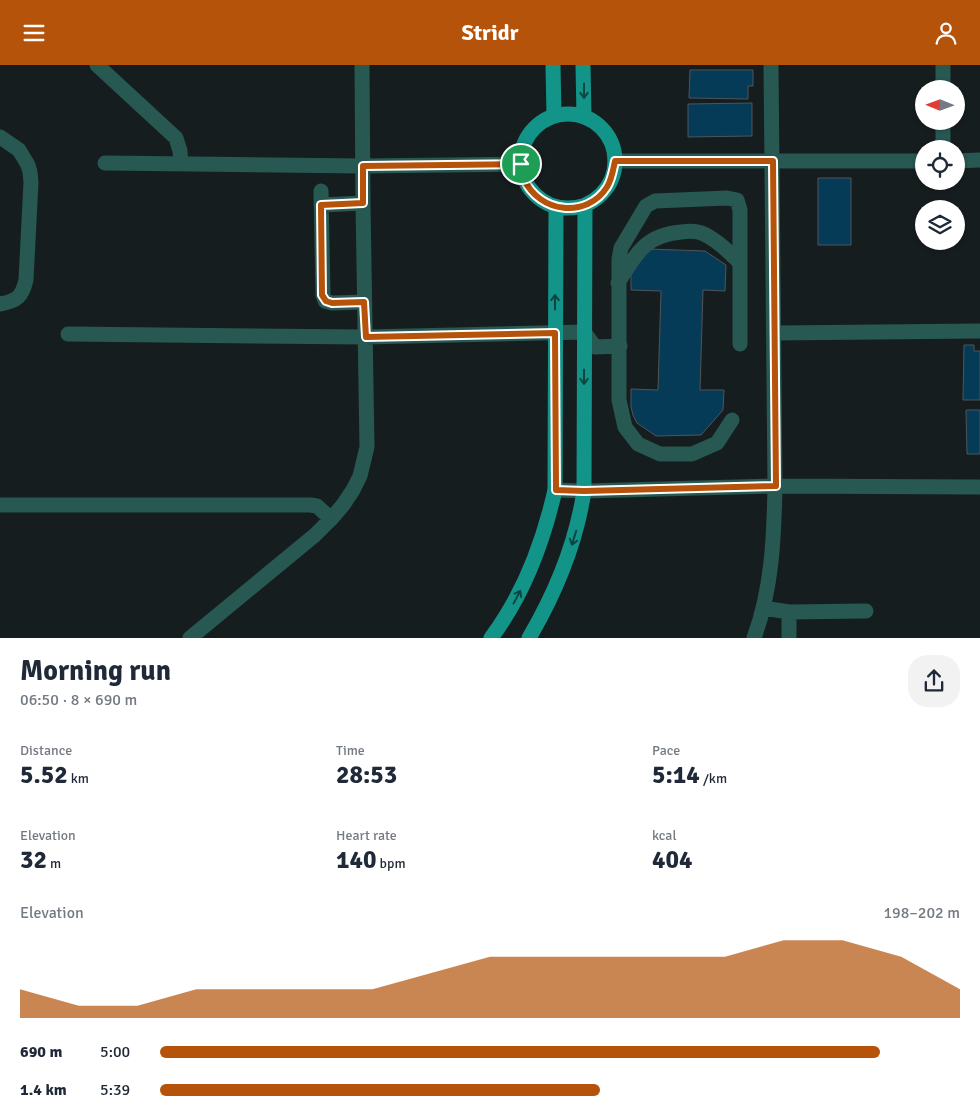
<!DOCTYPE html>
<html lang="en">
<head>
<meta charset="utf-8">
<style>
  :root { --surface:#fff; --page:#f2f2f3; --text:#1f2937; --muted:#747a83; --accent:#b45309 }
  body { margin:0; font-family:Signika,sans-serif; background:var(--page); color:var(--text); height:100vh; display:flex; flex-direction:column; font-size:19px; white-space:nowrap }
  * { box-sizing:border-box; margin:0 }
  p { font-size:16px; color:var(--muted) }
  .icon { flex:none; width:28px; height:28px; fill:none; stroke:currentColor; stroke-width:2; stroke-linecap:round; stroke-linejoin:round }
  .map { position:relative; height:573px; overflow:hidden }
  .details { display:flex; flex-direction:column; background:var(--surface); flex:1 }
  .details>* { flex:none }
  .needle { width:32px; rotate:271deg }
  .buttons { position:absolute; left:915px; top:15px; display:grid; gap:10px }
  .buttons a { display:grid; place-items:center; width:50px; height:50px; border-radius:50%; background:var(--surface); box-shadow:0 1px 4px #0004; font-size:25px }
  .pin { position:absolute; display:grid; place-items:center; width:42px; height:42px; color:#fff; margin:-21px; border:2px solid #fff; border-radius:50%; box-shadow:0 1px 5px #0007 }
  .round { display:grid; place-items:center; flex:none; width:52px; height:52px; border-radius:20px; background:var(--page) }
  .overview { display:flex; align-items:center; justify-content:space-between; height:85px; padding:0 20px }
  h1 { font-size:28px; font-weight:700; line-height:38px }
  .stats { display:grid; grid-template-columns:repeat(3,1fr); gap:8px; height:85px; padding:5px 20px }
  .stats div { display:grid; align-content:center }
  .stats b { font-size:25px; font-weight:700 }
  .stats small { font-size:14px; font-weight:400 }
  .stats p { font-size:14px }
  .chart { height:140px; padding:10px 20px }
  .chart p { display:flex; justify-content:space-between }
  .chart svg { width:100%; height:90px; margin-top:5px; fill:var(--accent); opacity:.7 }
  ul { padding:0 20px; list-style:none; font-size:16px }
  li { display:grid; grid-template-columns:80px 60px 1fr; align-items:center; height:38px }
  li i { height:12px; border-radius:6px; background:var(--accent) }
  header { display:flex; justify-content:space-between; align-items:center; height:65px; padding:0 20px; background:var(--accent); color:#fff; font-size:22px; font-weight:700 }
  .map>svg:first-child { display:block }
  .building { fill:#063b58; stroke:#4f555a }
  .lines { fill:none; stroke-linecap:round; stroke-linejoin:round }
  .minor { stroke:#275852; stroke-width:15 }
  .major { stroke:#139489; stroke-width:15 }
  .oneway { stroke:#0b4642 }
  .route-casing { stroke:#fff; stroke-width:10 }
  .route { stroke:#b45309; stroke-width:6 }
</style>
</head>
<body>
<header><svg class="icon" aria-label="menu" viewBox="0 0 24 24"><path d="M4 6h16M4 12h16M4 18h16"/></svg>Stridr<svg class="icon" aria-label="person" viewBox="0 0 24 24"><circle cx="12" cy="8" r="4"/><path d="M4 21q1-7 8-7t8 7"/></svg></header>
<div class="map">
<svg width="980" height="573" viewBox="0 0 980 573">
  <rect width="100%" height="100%" fill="#161d1f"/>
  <path class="building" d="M690,5H753V21H748V34L689,33Z
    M752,38V71L688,72V39Z
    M818,113H851V180H818Z
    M648,184L705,186L726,200L725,226L703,225L700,325H724L723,345L701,370L656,371L637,358L633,350L631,342V324L658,325L661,226L631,225V209Z
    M964,280H974V286H980V335H963Z
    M966,345H980V389H967Z"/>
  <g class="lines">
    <path class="minor" d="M97,0L176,73L180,86L181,99
      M943,0V24
      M943,56V84
      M0,72L19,85L28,100L30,107L31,117L26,215C22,232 17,236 0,239
      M615,96H924
      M956,96L980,95
      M105,98L363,101L521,99
      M321,126L323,230L325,236L332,238L364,237
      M321,140L363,138
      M618,218C636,189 645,170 681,167C688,166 698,166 704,169C718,176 729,187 740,198
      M774,268L980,266
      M68,269L365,272L584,267L595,282L620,281
      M732,355L717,378L692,389H660L638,379L625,362L619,335V194L621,183L646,141L655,136L727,133L737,135L740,145V279
      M555,425L584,426L775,421L980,422
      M1,440H310L317,441L331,454
      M763,543L789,547L866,546
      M190,573L315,470L331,454L343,440L353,425L360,411L367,382L363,138L362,0
      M754,573C772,524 774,473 775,421L771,0
      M789,573V547"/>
    <path class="major" d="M553,0L554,51
      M583,0L584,52
      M521 96a47 47 0 1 1 94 0a47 47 0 1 1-94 0Z
      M491,573C524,529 543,478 555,425L556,142
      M529,573C556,527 576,479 584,426L585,140"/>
  </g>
  <defs><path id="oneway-shaft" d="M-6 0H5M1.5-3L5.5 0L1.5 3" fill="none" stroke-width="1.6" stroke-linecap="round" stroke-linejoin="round" transform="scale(1.25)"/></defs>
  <g class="oneway">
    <use href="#oneway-shaft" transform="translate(584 26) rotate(90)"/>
    <use href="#oneway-shaft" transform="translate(555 237) rotate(-90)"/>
    <use href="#oneway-shaft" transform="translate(584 312) rotate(90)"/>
    <use href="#oneway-shaft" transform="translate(574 473) rotate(107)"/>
    <use href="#oneway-shaft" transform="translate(517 532) rotate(-62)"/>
  </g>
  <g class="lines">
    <defs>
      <path id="route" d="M615,96H773L776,421L584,426L556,425L555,268L366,272L364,237L332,238L326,236L322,230L321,140L363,138V101L521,99C522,104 522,110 524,114C539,148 587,154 607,122C612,114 613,105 615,96Z"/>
    </defs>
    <use href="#route" class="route-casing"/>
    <use href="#route" class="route"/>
  </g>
</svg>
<div class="buttons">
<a><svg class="needle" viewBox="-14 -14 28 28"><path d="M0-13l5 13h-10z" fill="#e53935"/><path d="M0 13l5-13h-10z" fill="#747a83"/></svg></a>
<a><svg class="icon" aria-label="locate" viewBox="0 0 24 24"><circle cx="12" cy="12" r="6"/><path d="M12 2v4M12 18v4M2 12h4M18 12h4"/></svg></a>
<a><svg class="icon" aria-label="layers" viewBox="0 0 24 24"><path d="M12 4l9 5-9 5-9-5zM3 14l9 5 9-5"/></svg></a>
</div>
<div class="pin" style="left:521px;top:99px;background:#1e9e55"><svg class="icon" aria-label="arrive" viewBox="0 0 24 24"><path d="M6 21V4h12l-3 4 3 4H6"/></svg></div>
</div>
<section class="details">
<div class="overview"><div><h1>Morning run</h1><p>06:50 · 8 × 690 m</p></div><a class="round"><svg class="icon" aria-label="share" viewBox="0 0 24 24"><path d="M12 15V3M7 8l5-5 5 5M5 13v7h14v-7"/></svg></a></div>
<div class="stats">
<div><p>Distance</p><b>5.52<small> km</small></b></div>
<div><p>Time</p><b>28:53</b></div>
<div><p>Pace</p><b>5:14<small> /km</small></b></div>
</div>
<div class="stats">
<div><p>Elevation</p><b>32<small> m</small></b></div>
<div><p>Heart rate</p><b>140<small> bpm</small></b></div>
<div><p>kcal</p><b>404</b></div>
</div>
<div class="chart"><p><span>Elevation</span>198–202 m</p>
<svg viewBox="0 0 160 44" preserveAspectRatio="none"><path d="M0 44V30L10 38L20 38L30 30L40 30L50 30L60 30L70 22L80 14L90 14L100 14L110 14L120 14L130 6L140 6L150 14L160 30V44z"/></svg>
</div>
<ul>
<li><b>690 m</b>5:00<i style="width:90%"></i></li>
<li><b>1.4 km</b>5:39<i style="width:55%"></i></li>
</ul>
</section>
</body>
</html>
